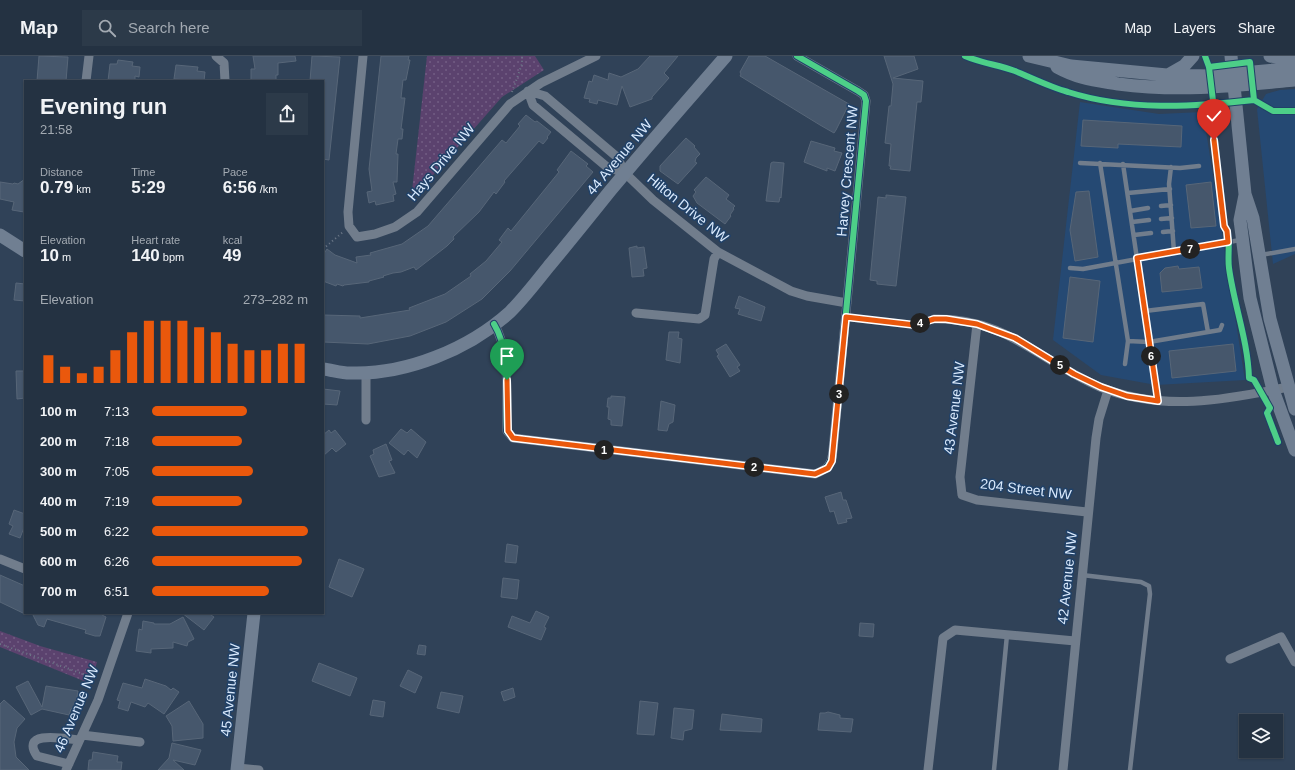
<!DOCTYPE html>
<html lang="en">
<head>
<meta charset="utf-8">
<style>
  :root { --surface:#243242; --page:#2c3a49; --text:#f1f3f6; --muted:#a3aab2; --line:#414d5b; --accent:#ea580c }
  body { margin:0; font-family:Arial,sans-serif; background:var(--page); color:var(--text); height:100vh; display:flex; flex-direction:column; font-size:15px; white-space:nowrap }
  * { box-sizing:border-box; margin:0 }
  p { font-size:13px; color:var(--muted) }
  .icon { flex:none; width:22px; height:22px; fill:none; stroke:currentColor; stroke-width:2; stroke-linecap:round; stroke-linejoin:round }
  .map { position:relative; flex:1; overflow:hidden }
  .details { position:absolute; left:24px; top:24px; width:300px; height:534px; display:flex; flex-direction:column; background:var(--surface); border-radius:0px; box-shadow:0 1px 3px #0004,0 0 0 1px var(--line) }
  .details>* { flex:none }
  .tools { position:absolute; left:1239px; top:658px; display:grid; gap:8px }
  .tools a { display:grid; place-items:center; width:44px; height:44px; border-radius:0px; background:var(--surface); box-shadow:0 1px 3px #0004,0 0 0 1px var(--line); font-size:20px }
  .pin { position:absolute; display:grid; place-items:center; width:34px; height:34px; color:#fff; margin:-41px -17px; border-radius:50% 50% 50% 0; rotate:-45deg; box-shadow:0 0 4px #0007 }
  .pin .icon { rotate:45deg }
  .km { position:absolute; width:20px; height:20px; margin:-10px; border-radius:50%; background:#222; color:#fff; font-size:11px; line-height:20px; text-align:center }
  .round { display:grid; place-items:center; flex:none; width:42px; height:42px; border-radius:0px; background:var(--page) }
  .head { display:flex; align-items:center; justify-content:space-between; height:68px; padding:0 16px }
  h1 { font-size:22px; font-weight:700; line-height:30px }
  .stats { display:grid; grid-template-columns:repeat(3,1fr); gap:6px; height:68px; padding:4px 16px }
  .stats div { display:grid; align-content:center }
  .stats b { font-size:17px; font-weight:700 }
  .stats small { font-size:11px; font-weight:400 }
  .stats p { font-size:11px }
  .chart { height:112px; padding:8px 16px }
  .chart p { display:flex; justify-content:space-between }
  .chart svg { width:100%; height:72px; margin-top:4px; stroke:var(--accent); stroke-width:6 }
  ul { padding:0 16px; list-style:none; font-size:13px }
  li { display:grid; grid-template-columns:64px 48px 1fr; align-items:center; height:30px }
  li i { height:10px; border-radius:5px; background:var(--accent) }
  header { display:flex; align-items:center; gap:24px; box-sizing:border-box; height:56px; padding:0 20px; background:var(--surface); border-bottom:1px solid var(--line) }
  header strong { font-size:19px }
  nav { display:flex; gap:22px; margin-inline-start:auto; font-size:14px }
  .search { width:280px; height:36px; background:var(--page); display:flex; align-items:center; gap:10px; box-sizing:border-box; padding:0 14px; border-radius:0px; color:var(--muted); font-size:15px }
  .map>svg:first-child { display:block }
  .built { fill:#254973 }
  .green { fill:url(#green-dots) }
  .building { fill:#46576c; stroke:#576678 }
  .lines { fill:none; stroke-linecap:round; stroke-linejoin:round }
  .path { stroke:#6d7989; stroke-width:2; stroke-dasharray:1 3; stroke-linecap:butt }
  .lane { stroke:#717d8c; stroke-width:4.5 }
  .street { stroke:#717d8c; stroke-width:9 }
  .secondary { stroke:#707f92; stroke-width:13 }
  .cycleway-casing { stroke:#204168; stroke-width:8 }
  .cycleway { stroke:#4dcf88; stroke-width:6 }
  .route-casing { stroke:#fff; stroke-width:8 }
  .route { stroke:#ea580c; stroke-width:5 }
  .labels { text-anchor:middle; stroke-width:3; stroke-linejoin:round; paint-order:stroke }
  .street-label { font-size:14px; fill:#daeafd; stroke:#204168 }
</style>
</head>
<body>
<header>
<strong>Map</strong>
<div class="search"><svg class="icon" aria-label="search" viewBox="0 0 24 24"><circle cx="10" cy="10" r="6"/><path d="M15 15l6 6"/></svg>Search here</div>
<nav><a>Map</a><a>Layers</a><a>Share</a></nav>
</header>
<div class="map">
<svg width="1295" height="714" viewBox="0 0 1295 714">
  <defs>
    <pattern id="green-dots" width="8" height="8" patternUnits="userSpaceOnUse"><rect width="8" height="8" fill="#5b426e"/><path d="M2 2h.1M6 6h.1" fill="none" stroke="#725d84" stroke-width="1.8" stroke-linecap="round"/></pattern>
  </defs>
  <rect width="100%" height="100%" fill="#304258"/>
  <path class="built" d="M1295,33V198L1273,208L1257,53L1266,38L1280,34Z
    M1080,46L1159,58L1203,56L1245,324L1156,329L1101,319L1053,284Z"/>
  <path class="green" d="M427,0H535L544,14L502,41L411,144Z
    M0,575L40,590L97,606L91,628L0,591Z"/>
  <path class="building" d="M39,0L68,1L66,25H37Z
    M253,0H295L296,5L278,7V19H276V25H260L251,24V13H255Z
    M312,0L340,1L329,104L323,103V25H310Z
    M381,0H409L408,4H410L406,24H403L401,42H405L401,73H403L402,83H398L396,98H398L397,126H393L396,138L393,139L394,145L376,149L375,145L369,147L367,136L372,135L369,113Z
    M650,0H678L664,17L669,22L652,41V43L630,51L622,30L617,49L598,44L597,48L589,46L590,43L584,42L589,25L592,26L594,19L608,24L609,17L621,21L638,13Z
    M749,0H765L849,48L836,74L834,77L820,69L740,20L741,18L740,16Z
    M884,0H914L918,13L893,22L923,25L921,46H917L910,115L890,113L891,110H889L891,88L885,87L889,50H891L893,28Z
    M118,4L133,6L132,10L140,11L139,21L135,20V25H108L110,8H117Z
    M176,9L198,11L197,15L205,16L204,25L174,23Z
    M526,59L535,66L537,65L551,76L547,81L548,82L543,88L539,85L504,125L505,126L496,138L494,136L479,156L453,181L454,183L447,190L416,214L414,211L401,216L393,217L383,220L384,221L369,225V226L344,229L343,230L337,228L336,230L323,225V199L327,193L335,199L357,207L356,201L371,199L370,197L402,188L428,170L502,84L506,87L520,70L518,68Z
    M1083,64L1182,70L1181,91L1118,88V92L1081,90Z
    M686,82L695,90L694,91L700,98L696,102L695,106L697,107L678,128L660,115V110Z
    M811,85L835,92L834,95L842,97L835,115L827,112V115L804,106Z
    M571,95L588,108L586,110L593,116L510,215L482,243L446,266L410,280L368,288L323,286V259L360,260V262L410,254L409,252L445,238L471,220L470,218L486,205L502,186L499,184L508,172L511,175L559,116L557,114Z
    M773,106L784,107L781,142L780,141L779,146L766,145L771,107Z
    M706,121L729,139L726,143L735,150L733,152L734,153L730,159L731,160L725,168L697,147L693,140L696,136L694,134Z
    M25,123L24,156L12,154L14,146L0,143V126L13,128L14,127L18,128Z
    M1211,126L1216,170L1191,172L1186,129Z
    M1089,135L1098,201L1075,205L1070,174L1076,136Z
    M886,139L906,141L896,230L877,228V225L870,224L878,141L886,142Z
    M637,190V192L644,191L647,212L643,213L644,220L632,221L629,192Z
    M1178,210L1179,213L1199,211L1202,232L1162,236L1160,217L1165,212Z
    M1070,221L1100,225L1093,286L1063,282Z
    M16,227L25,228V245L14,244Z
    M739,240L765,251L761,265L738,258L740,253L735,252Z
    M669,276H679L678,282L682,283L680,307L666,304Z
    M726,288L740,309L737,311L740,315L730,321L717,300L719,299L716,294Z
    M1233,288L1236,315L1172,322L1169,295Z
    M16,315H25V342L17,343Z
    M323,333L340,335L337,349L323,348Z
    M611,340L625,341L622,370L611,369V364L608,363L609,351H607L608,342H611Z
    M661,345L675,349L673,366L669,368L667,375L658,374Z
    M401,373L407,377L411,373L426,386L417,402L408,394L404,399L389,387Z
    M329,374L331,377L335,374L346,388L336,396L332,392L323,400V379Z
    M386,388L392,404L389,405L395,417L379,421L370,400L374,398L373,394Z
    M841,436L843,444H846L852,462L846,463L847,466L838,468L834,455L830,456L825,441Z
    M14,454L25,458V469L20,482L9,478L13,470L9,468Z
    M507,488L518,490L516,507L505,506Z
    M339,503L364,513L352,541L329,531Z
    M0,519L25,530V558L0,546Z
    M503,522L519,524L517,543L501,541Z
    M536,555L549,561L544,571L546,572L541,584L508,571L512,560L530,567Z
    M32,557H103L102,559L106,561L100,580H95L85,577L86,574L47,563L44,571L38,569Z
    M182,557H208L214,561L204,574Z
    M183,561L194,583L188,586L187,590L173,586V592L151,593V597L136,595L139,573L142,574L143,565L154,567V568H170Z
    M860,567L874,568L873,581L859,580Z
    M419,589L426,590L425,599L417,598Z
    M319,607L357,622L350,640L312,625Z
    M408,614L422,621L415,637L400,630Z
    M145,623L166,630L171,634L173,632L179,636L164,658L148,647L145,651L131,646L128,655L118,652L120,645L117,644L123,627L142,632Z
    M28,625L42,651L46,630L78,635L75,653H71L69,659L42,653L31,659L16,631Z
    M513,632L515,641L504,645L501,636Z
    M441,636L463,640L459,657L437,652Z
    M4,644L25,663L17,672L14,686L16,701L29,714H0V648Z
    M373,644L385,646L383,661L370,659Z
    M189,645L203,668V682L173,685L172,670L166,660Z
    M640,645L658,647L654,679L637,678Z
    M674,652L694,654L692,673L684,675L683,684L671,682Z
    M828,656L840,659V662L853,663L851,676L818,674L820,657H825Z
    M722,658L762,663L761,676L720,674Z
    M172,687L201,694L195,709L173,704L184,714H158L169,702Z
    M93,696L118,700L117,706H122L121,714H88L89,704H92Z"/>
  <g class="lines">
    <path class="path" d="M512,36L522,8V0
      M323,193L343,176
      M855,262L915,269L926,265
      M0,588L97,623"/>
    <path class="lane" d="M1080,107L1180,112L1199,110
      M1100,107L1128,285L1125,308
      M1123,108L1158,345
      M1171,111L1169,128L1174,196
      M1128,137L1170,133
      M1161,150L1171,149
      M1130,155L1148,152
      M1161,163L1172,162
      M1132,166L1149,164
      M1163,176L1173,175
      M1134,179L1151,177
      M1261,199L1295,193
      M1070,212L1083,213L1240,184
      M1145,255L1203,248L1208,276
      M1128,285L1149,286L1220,274L1222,269
      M1082,519L1141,526L1149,530L1150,538L1130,714
      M994,714L1007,579"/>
    <path class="street" d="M216,0L224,7L225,25
      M363,0L348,156L349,170L357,181L375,178L395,171L417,156L510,48L541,27L596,0
      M86,25L89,0
      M528,35L545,40L617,101L625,117L653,144L718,196L791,235L807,240L847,247
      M528,35L533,49L607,111L625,117
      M636,257L699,263L705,259L714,203L718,196
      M934,263C1006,261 1039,305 1100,331C1161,356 1226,344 1288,331
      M494,268C512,297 505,343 507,375L513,382L815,418C828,413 832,408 833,394L866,45L864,39L858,35L797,0
      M977,268L960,421L962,439L977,444L1087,456
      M366,364V316
      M0,503L25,513
      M1230,603L1281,581L1295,606
      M82,679L140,686
      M69,708L37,700C19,673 67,683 79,684
      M238,712L259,714
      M66,714L98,644L128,557
      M928,714L943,582L955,574L1075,585
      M1063,714L1096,382L1099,363L1108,334"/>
    <path class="secondary" d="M1029,0L1071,10L1167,19L1210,20L1295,12
      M1231,0L1245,138L1253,162L1270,263L1295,353
      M1270,0L1295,4
      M1057,11C1079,23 1094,24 1118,28C1181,36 1232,30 1295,24
      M1170,18L1184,10L1193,0
      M1245,139L1240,164L1250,242L1273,334L1295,394
      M0,179L25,195
      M323,313C332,314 341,317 350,317C406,319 469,293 510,256C524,242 537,225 549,210C570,185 590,160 610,135C648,89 687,45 726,0
      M237,714L254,557"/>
    <defs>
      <path id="cycleway" d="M965,0C981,7 999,9 1015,15C1032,22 1050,31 1068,36C1128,55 1193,51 1254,44
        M1205,0L1209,11L1214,53L1213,75L1224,170C1232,182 1227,198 1229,212C1234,249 1248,285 1249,322L1254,324L1270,352L1267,357L1278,386
        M1209,11L1250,6L1254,44L1273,55H1295
        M494,268C512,297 505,343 507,375L513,382L815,418C828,413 832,408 833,394L866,45L864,39L858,35L797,0"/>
    </defs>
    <use href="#cycleway" class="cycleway-casing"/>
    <use href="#cycleway" class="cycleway"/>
  </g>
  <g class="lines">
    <defs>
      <path id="route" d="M507,324L508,375L513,382L815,418L828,412L832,405L846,261L915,269L934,263H946L977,268L1015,282L1074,318L1101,331L1127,340L1158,345L1137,202L1228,186L1227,175L1224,170L1214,84"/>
    </defs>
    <use href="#route" class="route-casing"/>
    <use href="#route" class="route"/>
  </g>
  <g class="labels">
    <g class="street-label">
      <text transform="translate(619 101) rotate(-50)" y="5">44 Avenue NW</text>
      <text transform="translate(441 106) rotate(-50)" y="5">Hays Drive NW</text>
      <text transform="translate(847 115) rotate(-85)" y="5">Harvey Crescent NW</text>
      <text transform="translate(688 152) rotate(39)" y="5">Hilton Drive NW</text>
      <text transform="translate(954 352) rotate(-83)" y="5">43 Avenue NW</text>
      <text transform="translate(1026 433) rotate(7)" y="5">204 Street NW</text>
      <text transform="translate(1067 522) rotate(-84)" y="5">42 Avenue NW</text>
      <text transform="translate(230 634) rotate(-84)" y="5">45 Avenue NW</text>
      <text transform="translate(76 653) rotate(-67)" y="5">46 Avenue NW</text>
    </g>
  </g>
</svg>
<div class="tools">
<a><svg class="icon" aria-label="layers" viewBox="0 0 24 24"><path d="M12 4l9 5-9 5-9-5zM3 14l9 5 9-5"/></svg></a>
</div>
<div class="pin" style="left:507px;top:324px;background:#1e9e55"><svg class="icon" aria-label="arrive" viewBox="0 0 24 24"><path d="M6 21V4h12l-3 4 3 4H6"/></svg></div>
<div class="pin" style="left:1214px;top:84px;background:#d93025"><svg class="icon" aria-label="check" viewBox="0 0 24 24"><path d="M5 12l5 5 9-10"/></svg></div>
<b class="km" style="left:604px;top:394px">1</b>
<b class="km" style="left:754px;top:411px">2</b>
<b class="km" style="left:839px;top:338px">3</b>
<b class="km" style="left:920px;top:267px">4</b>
<b class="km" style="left:1060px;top:309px">5</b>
<b class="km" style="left:1151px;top:300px">6</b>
<b class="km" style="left:1190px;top:193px">7</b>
<section class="details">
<div class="head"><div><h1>Evening run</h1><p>21:58</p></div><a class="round"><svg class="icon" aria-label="share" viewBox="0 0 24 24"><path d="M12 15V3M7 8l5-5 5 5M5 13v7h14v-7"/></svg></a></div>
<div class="stats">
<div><p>Distance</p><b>0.79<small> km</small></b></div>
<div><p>Time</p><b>5:29</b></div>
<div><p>Pace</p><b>6:56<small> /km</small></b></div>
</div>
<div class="stats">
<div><p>Elevation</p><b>10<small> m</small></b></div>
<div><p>Heart rate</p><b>140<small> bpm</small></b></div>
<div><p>kcal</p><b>49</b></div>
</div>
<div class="chart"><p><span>Elevation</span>273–282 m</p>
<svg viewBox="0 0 160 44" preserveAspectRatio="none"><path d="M5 44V27M15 44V34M25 44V38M35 44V34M45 44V24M55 44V13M65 44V6M75 44V6M85 44V6M95 44V10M105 44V13M115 44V20M125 44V24M135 44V24M145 44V20M155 44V20"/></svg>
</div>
<ul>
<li><b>100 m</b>7:13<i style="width:61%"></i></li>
<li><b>200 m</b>7:18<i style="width:58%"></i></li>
<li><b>300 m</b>7:05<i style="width:65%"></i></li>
<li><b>400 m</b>7:19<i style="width:58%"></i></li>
<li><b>500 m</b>6:22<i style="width:100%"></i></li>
<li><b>600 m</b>6:26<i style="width:96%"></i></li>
<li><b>700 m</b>6:51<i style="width:75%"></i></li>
</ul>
</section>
</div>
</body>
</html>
